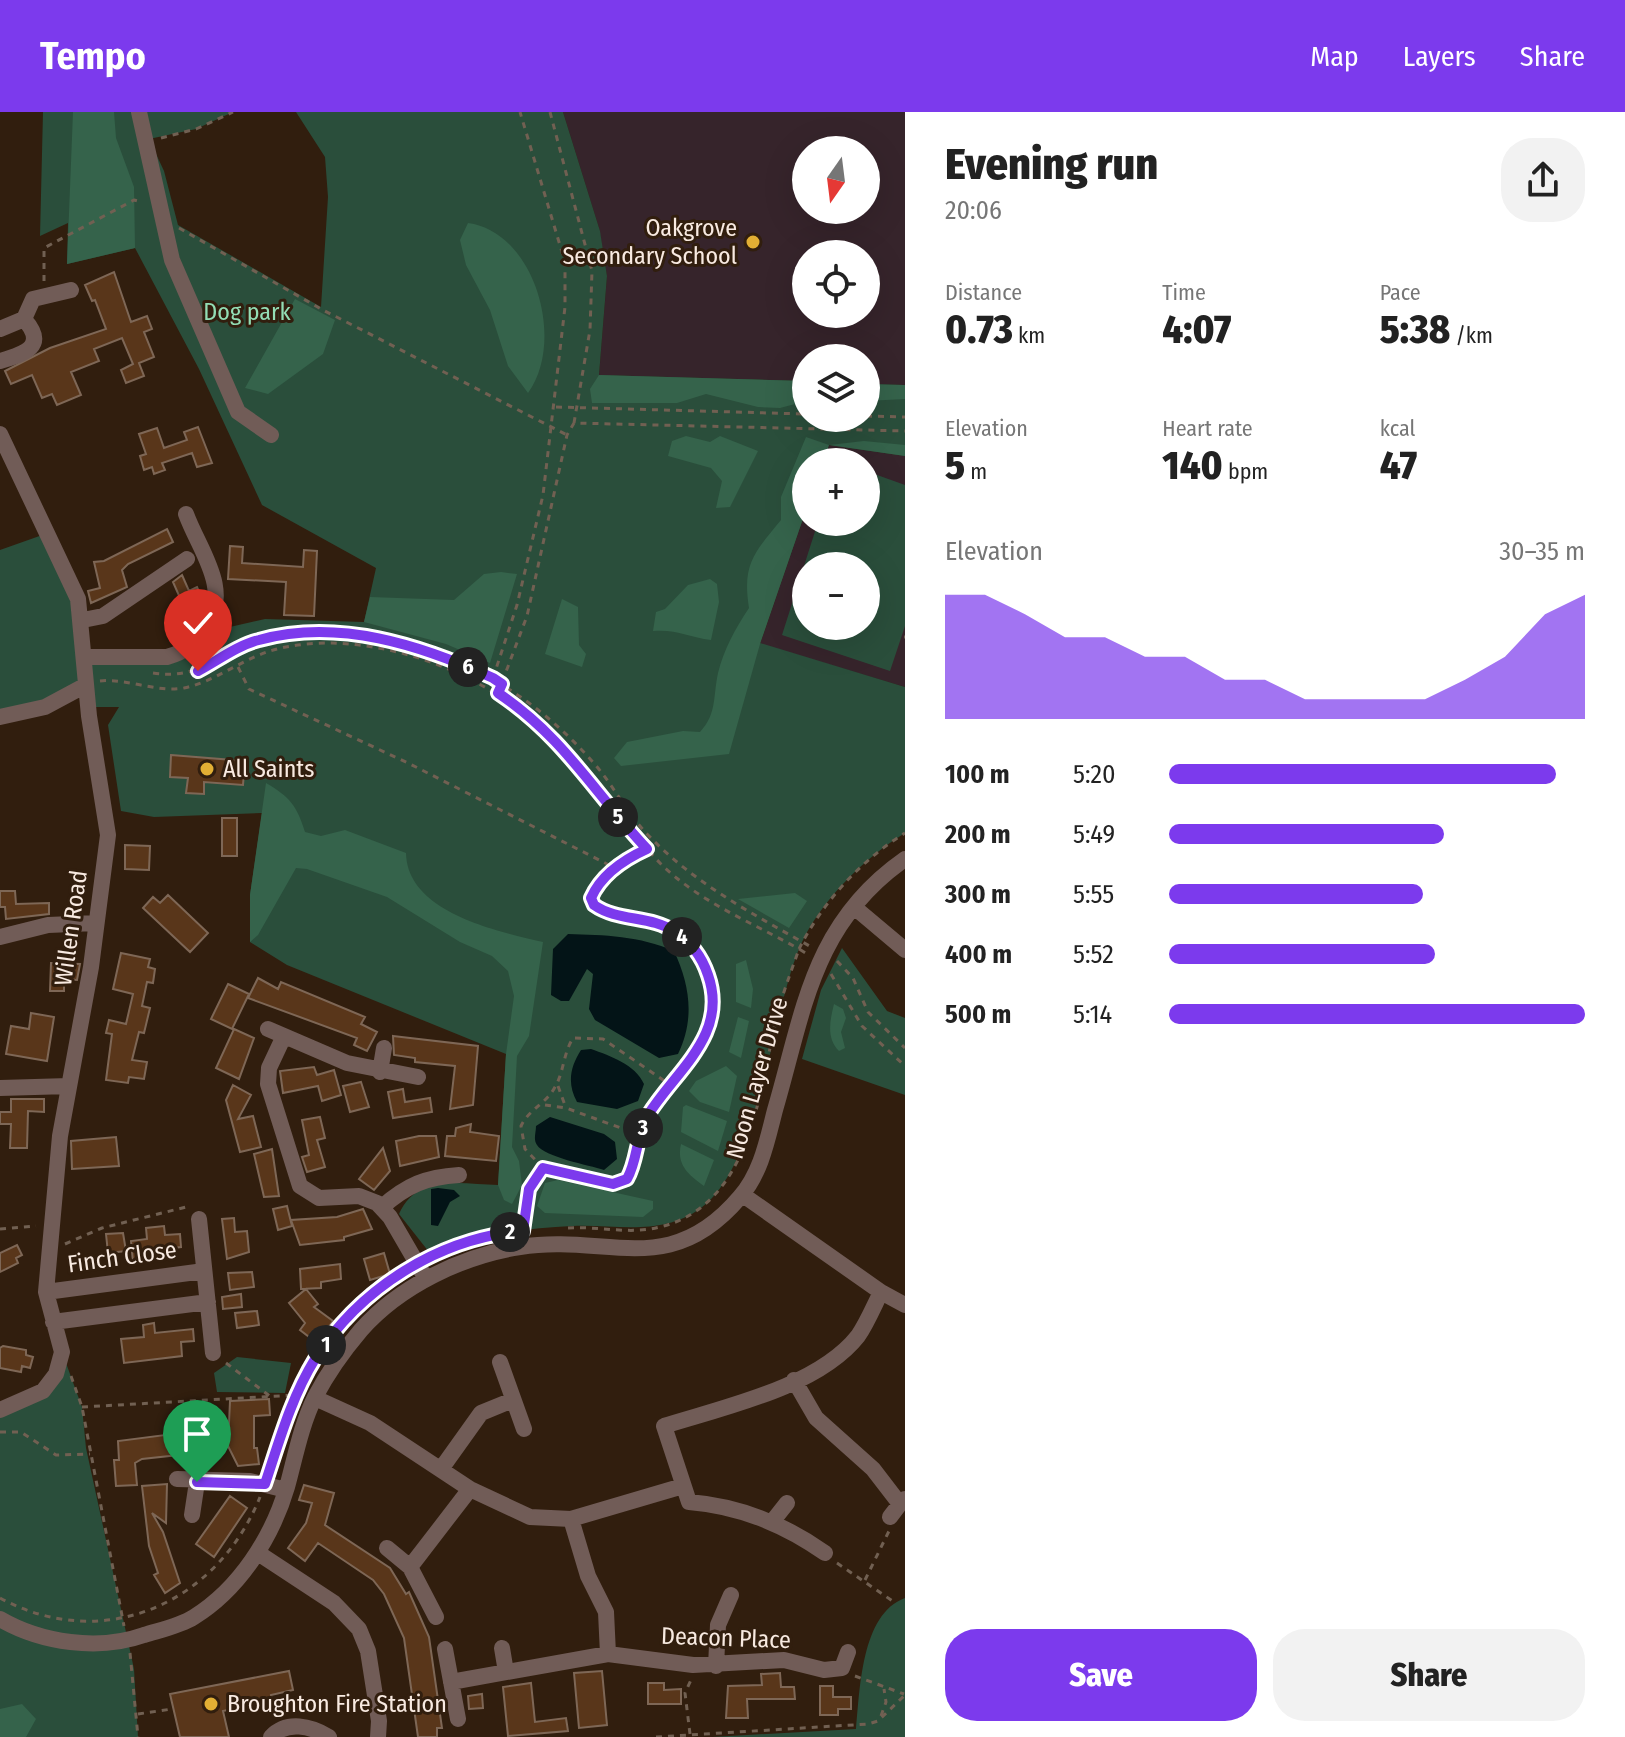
<!DOCTYPE html>
<html lang="en">
<head>
<meta charset="utf-8">
<style>
  :root { --surface:#fff; --page:#f2f2f2; --text:#222; --muted:#767676; --accent:#7c3aed }
  body { margin:0; font-family:"Fira Sans Condensed",sans-serif; background:var(--page); color:var(--text); height:100vh; display:flex; flex-direction:column; font-size:30px; white-space:nowrap }
  * { box-sizing:border-box; margin:0 }
  p { font-size:26px; color:var(--muted) }
  .icon { flex:none; width:44px; height:44px; fill:none; stroke:currentColor; stroke-width:2; stroke-linecap:round; stroke-linejoin:round }
  .map { position:relative; flex:1; overflow:hidden }
  .sheet { display:flex; flex-direction:column; background:var(--surface); width:720px }
  .sheet>* { flex:none }
  .needle { width:52px; rotate:194deg }
  .controls { position:absolute; left:792px; top:24px; display:grid; gap:16px }
  .controls a { display:grid; place-items:center; width:88px; height:88px; border-radius:50%; background:var(--surface); box-shadow:0 8px 32px #0002; font-size:40px }
  .pin { position:absolute; display:grid; place-items:center; width:68px; height:68px; color:#fff; margin:-82px -34px; border-radius:50% 50% 50% 0; rotate:-45deg; box-shadow:0 0 8px #0007 }
  .pin .icon { rotate:45deg }
  .km { position:absolute; width:40px; height:40px; margin:-20px; border-radius:50%; background:#222; color:#fff; font-size:22px; line-height:40px; text-align:center }
  .round { display:grid; place-items:center; flex:none; width:84px; height:84px; border-radius:32px; background:var(--page) }
  .summary { display:flex; align-items:center; justify-content:space-between; height:136px; padding:0 40px }
  h1 { font-size:44px; font-weight:800; line-height:60px }
  .stats { display:grid; grid-template-columns:repeat(3,1fr); gap:12px; height:136px; padding:8px 40px }
  .stats div { display:grid; align-content:center }
  .stats b { font-size:40px; font-weight:800 }
  .stats small { font-size:22px; font-weight:400 }
  .stats p { font-size:22px }
  .chart { height:224px; padding:16px 40px }
  .chart p { display:flex; justify-content:space-between }
  .chart svg { width:100%; height:144px; margin-top:8px; fill:var(--accent); opacity:.7 }
  .primary-button { display:flex; gap:16px; margin-top:auto; padding:16px 40px }
  .primary-button a { flex:1; height:92px; border-radius:32px; background:var(--accent); color:#fff; font-size:32px; font-weight:800; line-height:92px; text-align:center }
  .primary-button a+a { background:var(--page); color:var(--text) }
  ul { padding:0 40px; list-style:none; font-size:26px }
  li { display:grid; grid-template-columns:128px 96px 1fr; align-items:center; height:60px }
  li i { height:20px; border-radius:10px; background:var(--accent) }
  header { display:flex; align-items:center; gap:48px; box-sizing:border-box; height:112px; padding:0 40px; background:var(--accent); color:#fff }
  header strong { font-size:38px }
  nav { display:flex; gap:44px; margin-inline-start:auto; font-size:28px }
  main { display:flex; flex:1; min-height:0 }
  .map>svg:first-child { display:block }
  .education { fill:#36242b; fill-rule:evenodd }
  .green { fill:#2a4e3b; fill-rule:evenodd }
  .forest { fill:#35634b }
  .water { fill:#031417 }
  .building { fill:#59361a; stroke:#7e6756; stroke-width:2 }
  .lines { fill:none; stroke-linecap:round; stroke-linejoin:round }
  .path { stroke:#716052; stroke-width:3; stroke-dasharray:6 6; stroke-linecap:butt }
  .minor { stroke:#715c57; stroke-width:16 }
  .route-casing { stroke:#fff; stroke-width:16 }
  .route { stroke:#7c3aed; stroke-width:10 }
  .poi-dot { fill:#e2af34; stroke:#311e0e; stroke-width:3 }
  .labels { text-anchor:middle; stroke-width:6; stroke-linejoin:round; paint-order:stroke }
  .poi-label { font-size:24px; fill:#f8eae1; stroke:#311e0e; text-anchor:start }
  .park-label { font-size:24px; fill:#93deb5; stroke:#311e0e }
  .street-label { font-size:24px; fill:#f8eae1; stroke:#311e0e }
</style>
</head>
<body>
<header>
<strong>Tempo</strong>
<nav><a>Map</a><a>Layers</a><a>Share</a></nav>
</header>
<main>
<div class="map">
<svg width="905" height="1625" viewBox="0 0 905 1625">
  <rect width="100%" height="100%" fill="#311e0e"/>
  <path class="education" d="M563,0H905V273L866,272V246H806V269L599,263L607,164L599,116ZM806,38H866V98H806ZM806,142H866V202H806Z
    M829,333L905,344V575L760,532L806,398V410H866V350H823ZM806,454H866V514H806Z"/>
  <path class="green" d="M43,0H233L196,17L149,27L164,59L178,113L321,195L328,85L325,45L296,0H563L600,119L607,164L599,263L806,269V306H866V272L905,273V344L829,333L823,350H806V398L760,531L905,575V721C864,746 818,791 799,837C771,905 760,1052 701,1096C661,1125 617,1112 572,1114C522,1117 475,1122 429,1140L399,1102C417,1061 462,1072 498,1073L506,942L287,853L250,830V783L262,701L154,705L121,699L108,613L119,595H95L91,550L154,551L208,520L265,507L364,510L376,456L262,393L199,257L135,136L67,152L68,111L40,124Z
    M866,359L905,373V514L890,559L782,523L818,410H866ZM806,454H866V514H806Z
    M48,421L81,496L86,573L0,605V438Z
    M842,836L887,899L905,906V983L802,947L821,878Z
    M62,1240L82,1295L86,1336L134,1557L138,1625H0V1298L43,1279Z
    M237,1245L291,1251L285,1281L217,1280L214,1261Z
    M905,1486V1625H712L856,1617C860,1578 861,1502 905,1486Z"/>
  <path class="forest" d="M73,0H114L116,26L134,75L135,136L67,152Z
    M468,111C535,120 566,229 528,281L508,254L490,198L466,153L460,128Z
    M295,187L335,208L323,242L268,282L245,276Z
    M599,263L806,269V294L795,292L780,296L758,295L706,282L677,291H592L590,277Z
    M866,272L905,273V287L866,289Z
    M686,324L710,330L720,324L758,339L730,395L716,396L722,369L711,356L668,344L672,329Z
    M806,325L829,333L864,329L905,333V344L829,333L823,350H806V398L760,532L729,642L621,654L614,646L627,630L683,619L700,620C717,602 713,584 718,561C724,537 735,517 749,496C742,452 754,441 781,408V385Z
    M501,460L517,462L490,551L446,532L364,510L370,485L454,488L484,462Z
    M710,467L717,472L719,490L711,528C689,525 676,517 653,519L656,500L665,497L688,473Z
    M562,487L578,495L579,533L586,542L582,555L545,542Z
    M266,671C290,685 297,694 305,720L321,724L345,718L406,741C407,800 496,819 543,830L529,924L517,944L512,1035L519,1049L522,1073L512,1092L504,1088L498,1073L506,942L514,884L508,859L492,844L460,830L387,785L307,757L296,756L258,823L250,830V783Z
    M795,781L807,789L789,816L738,787Z
    M746,848L753,877L751,896L736,890V852Z
    M834,892L843,897L846,906L841,920L845,936L839,939C826,926 830,908 834,892Z
    M738,905L749,909L741,946L729,940Z
    M726,954L737,964L729,1000L700,990L689,979L696,969Z
    M686,993L727,1009L718,1039L681,1020L683,995Z
    M681,1032L714,1048L704,1074C689,1063 676,1053 681,1032Z
    M558,1068L653,1089V1097L643,1105L545,1101L537,1094L545,1071Z
    M22,1592L36,1607L26,1625H0V1597Z"/>
  <path class="water" d="M568,822C604,823 640,824 674,839C690,873 695,907 678,942L659,946L595,908L589,897L593,862L587,857L569,889H561L551,883L553,837Z
    M591,937C610,944 635,952 644,972L638,989L617,997L577,990C567,972 570,955 581,938Z
    M550,1005L604,1022L615,1030L617,1047L604,1058C589,1053 544,1045 537,1033C533,1027 536,1021 536,1014Z
    M438,1076L454,1078L460,1084L450,1090L438,1114L431,1113V1077Z"/>
  <path class="building" d="M114,160L131,210L147,204L152,217L144,220L154,245L139,251L144,264L126,271L121,258L133,252L122,226L94,237L99,249L71,260L81,283L57,293L52,282L42,286L32,263L11,272L5,259L50,236L106,217L95,188L92,189L85,173Z
    M198,315L212,351L197,355L192,341L162,351L165,358L154,362L152,355L144,358L140,344L146,342L139,322L157,316L164,336L187,328L184,320Z
    M167,417L173,430L128,452L122,458L127,475L91,491L88,479L100,476L94,450L104,449Z
    M230,434L243,435L242,451L303,455L304,438L317,439L314,504L284,503L286,470L228,467Z
    M182,463L189,479L197,475L202,486L184,495L173,470Z
    M171,643L245,649L243,673L204,670V682L186,681L188,666L170,665Z
    M222,706H237V744H222Z
    M125,733L150,734L149,758L125,757Z
    M0,779H15L16,792L49,791V802L6,807L5,795H0Z
    M168,783L208,821L190,840L143,796L153,785L160,791Z
    M121,841L150,847L148,855L155,857L153,871L147,870L142,894L150,896L144,921L139,920L132,948L147,950L144,967L129,965L128,971L106,968L112,922L106,921L109,908L126,912L133,882L113,877Z
    M51,851L80,852L77,868L64,867V879H50Z
    M258,866L278,877L281,870L365,905L361,912L377,920L367,939L354,933L357,926L248,886Z
    M228,872L249,882L232,917L211,907Z
    M31,901L54,905L47,949L6,942L11,914L29,917Z
    M234,917L254,926L239,967L216,956Z
    M393,924L478,934L473,993L450,997L455,954L415,950V946L394,943Z
    M314,955L317,963L334,958L341,983L322,989L318,974L283,981L280,959Z
    M361,970L369,995L350,1000L343,974Z
    M233,973L251,983L238,1007L253,1004L261,1035L240,1040L226,988Z
    M403,977L405,990L430,986L432,1000L393,1006L388,980Z
    M11,987H44V1000L28,999L27,1036H10L11,1012H0V1000H11Z
    M320,1005L325,1026L317,1028L325,1055L307,1060L302,1045L309,1043L302,1008Z
    M471,1012L470,1020L499,1024L496,1049L445,1044L447,1024H455L456,1016Z
    M419,1024H436L439,1045L400,1054L396,1029Z
    M116,1025L119,1054L72,1057L71,1029Z
    M383,1036L390,1059L374,1078L359,1067Z
    M272,1037L279,1084L264,1085L254,1042Z
    M287,1094L292,1114L278,1118L273,1097Z
    M363,1097L372,1117L344,1125V1128L300,1133L291,1108L337,1105Z
    M234,1106L235,1120L247,1119L249,1140L227,1147L222,1107Z
    M164,1114L165,1123L180,1122L181,1135L145,1139L146,1148L133,1150L131,1129L147,1127L146,1116Z
    M123,1121L126,1139L108,1141L106,1122Z
    M17,1133L22,1143L16,1146L18,1151L0,1160V1141Z
    M384,1141L390,1162L370,1168L364,1147Z
    M340,1152L341,1167L321,1170V1176L301,1177L300,1157Z
    M252,1160L254,1175L230,1178L228,1161Z
    M306,1177L318,1192L314,1195L333,1209L317,1231L300,1218L305,1211L289,1191Z
    M241,1182L242,1195L223,1197L222,1185Z
    M257,1199L259,1213L237,1216L235,1201Z
    M154,1211L155,1221L193,1217L194,1229L181,1230L182,1244L124,1251L121,1227L144,1225L143,1213Z
    M3,1234L26,1238V1243L33,1245L30,1256L22,1254L21,1260L0,1256V1236Z
    M269,1287L270,1303L254,1304V1336H257L259,1352L238,1354L228,1334L230,1289Z
    M204,1318L206,1340L142,1347L135,1351L137,1373L116,1374L114,1348H119L118,1329Z
    M167,1372L166,1411L152,1401L163,1420L180,1471L165,1481L154,1463L158,1461L149,1434L142,1374Z
    M304,1373L334,1381L325,1413L390,1456L406,1482L409,1480L429,1525L442,1616H437V1625H418L404,1526L384,1482L373,1468L318,1431L305,1449L288,1436L306,1411L312,1391L299,1388Z
    M230,1384L247,1396L214,1445L196,1432Z
    M289,1559L293,1578L271,1583L272,1588L223,1599L229,1625H180L170,1582Z
    M602,1559L607,1613L579,1616L574,1561Z
    M780,1561L781,1575H794L795,1587H747L748,1606H726L728,1574L762,1573L761,1562Z
    M531,1571L535,1610L566,1606L568,1619L508,1624L503,1575Z
    M648,1571H664V1578L681,1577V1592H648Z
    M820,1574H833V1585H851V1597H838V1603H820Z
    M482,1582L483,1596L469,1597L468,1584Z"/>
  <g class="lines">
    <path class="path" d="M550,0L592,159L590,218L574,311
      M161,26L196,17L233,0
      M179,116L321,197L567,323
      M44,169V136L134,88L142,90
      M556,295L806,302
      M866,304L905,305
      M904,525H905
      M238,555L249,577L408,651L615,756
      M153,561C195,568 218,545 254,530C294,512 344,521 385,528C469,542 544,592 598,656C616,678 629,704 649,724C696,773 755,803 813,836
      M493,566L517,493L543,383L565,195V150L520,0
      M100,569C128,566 156,581 184,576C213,570 238,550 267,540C287,533 311,531 332,531C428,534 518,582 580,653C610,687 632,724 665,756C704,792 753,811 799,837C822,791 861,748 905,721
      M498,581L527,504L567,323L574,311L905,319
      M837,849L853,866L868,900L905,936
      M831,862L862,914L905,954
      M558,974L566,996
      M545,993L566,996L640,1023
      M543,1056L525,1037L521,1014C529,997 546,992 555,975C564,960 563,942 573,926L603,927L672,974
      M568,1116C599,1114 630,1123 660,1115C750,1093 759,983 776,907C782,883 791,860 799,837L807,842
      M0,1117L36,1114
      M523,1119L529,1077L543,1056L613,1072L627,1067C638,1048 636,1023 648,1003C676,958 729,923 708,863C702,845 691,830 675,820C651,803 618,810 594,793L591,786C601,763 624,747 645,738
      M65,1132L102,1116L190,1094
      M428,1144L462,1130L489,1125
      M226,1251L271,1285
      M71,1264L82,1295L124,1514
      M82,1295L296,1283
      M0,1320H21L56,1343L90,1342
      M269,1359C289,1301 308,1242 356,1200
      M837,1451L894,1490
      M865,1468L889,1419
      M0,1486C103,1542 217,1492 260,1385
      M130,1541L138,1625
      M855,1564L904,1582
      M138,1602L172,1597
      M881,1604L886,1590L884,1577
      M690,1622L685,1581L691,1568
      M656,1625L868,1612L878,1609L905,1583"/>
    <path class="minor" d="M139,0L172,148L238,300L271,323
      M0,217L24,207L33,187L71,178
      M0,249C25,242 48,234 24,207
      M0,322L78,487L89,604L108,723L91,855L60,1024L46,1180L62,1240L56,1262L43,1279L0,1298
      M83,508L103,504L187,447
      M85,545H167C185,540 197,531 207,515C231,475 200,440 186,402
      M0,605L45,595L86,573
      M854,795L905,838
      M0,825L48,813L96,811
      M268,917L347,951L418,965
      M284,924L269,956L268,972L300,1074L319,1086L359,1084L377,1091L390,1105L426,1167
      M380,960L384,936
      M0,976L69,974
      M743,1083L881,1180L905,1193
      M382,1095C407,1073 426,1065 459,1063
      M199,1107L213,1241
      M46,1180L204,1159
      M53,1210L208,1190
      M500,1250L524,1317
      M794,1268L816,1306L873,1357L900,1392L905,1387
      M315,1286L370,1311L470,1377L530,1405L571,1407L683,1374
      M441,1357L481,1301L513,1288
      M177,1367L250,1369L286,1378
      M192,1403L197,1370
      M890,1405L900,1392
      M571,1407L588,1464L606,1500L608,1542
      M772,1410L787,1391
      M387,1436L410,1455L436,1505
      M258,1441L334,1491L359,1517L368,1539L379,1609L378,1625
      M825,1441C784,1412 739,1394 689,1390L664,1314C724,1295 818,1275 858,1224C867,1211 874,1194 881,1180
      M410,1455L470,1377
      M0,1507C41,1531 99,1539 144,1523C160,1518 180,1514 194,1505C239,1477 272,1426 287,1375C295,1346 301,1313 315,1285C327,1262 344,1238 361,1218C400,1174 462,1144 520,1135C607,1121 669,1169 740,1085C761,1061 767,1029 775,998C804,899 812,812 905,747
      M502,1536L506,1560
      M445,1537L458,1607
      M716,1554L718,1513L731,1483
      M451,1570L608,1542L693,1553L784,1548L824,1558L842,1556L848,1540
      M271,1625C287,1608 311,1614 329,1625"/>
  </g>
  <g class="lines">
    <defs>
      <path id="route" d="M197,1370L265,1372C279,1330 291,1286 315,1247C360,1176 439,1126 523,1119L529,1077L543,1056L613,1072L627,1067C638,1048 636,1023 648,1003C676,958 729,923 708,863C702,845 691,830 675,820C651,803 618,810 594,793L591,786C601,763 625,747 647,737C594,681 565,626 498,581L502,572L493,566C421,533 338,506 259,528C238,533 217,549 198,559"/>
    </defs>
    <use href="#route" class="route-casing"/>
    <use href="#route" class="route"/>
  </g>
  <g class="poi-dot">
    <circle cx="753" cy="130" r="8"/>
    <circle cx="207" cy="657" r="8"/>
    <circle cx="211" cy="1592" r="8"/>
  </g>
  <g class="labels">
    <g class="poi-label">
      <text x="737" y="124" text-anchor="end">Oakgrove<tspan x="737" dy="28">Secondary School</tspan></text>
      <text x="223" y="665">All Saints</text>
      <text x="227" y="1600">Broughton Fire Station</text>
    </g>
    <g class="park-label">
      <text x="247" y="208">Dog park</text>
    </g>
    <g class="street-label">
      <text transform="translate(71 816) rotate(-82)" y="8">Willen Road</text>
      <text transform="translate(757 966) rotate(-74)" y="8">Noon Layer Drive</text>
      <text transform="translate(122 1145) rotate(-8)" y="8">Finch Close</text>
      <text transform="translate(726 1526) rotate(2)" y="8">Deacon Place</text>
    </g>
  </g>
</svg>
<div class="controls">
<a><svg class="needle" viewBox="-14 -14 28 28"><path d="M0-13l5 13h-10z" fill="#e53935"/><path d="M0 13l5-13h-10z" fill="#767676"/></svg></a>
<a><svg class="icon" aria-label="locate" viewBox="0 0 24 24"><circle cx="12" cy="12" r="6"/><path d="M12 2v4M12 18v4M2 12h4M18 12h4"/></svg></a>
<a><svg class="icon" aria-label="layers" viewBox="0 0 24 24"><path d="M12 4l9 5-9 5-9-5zM3 14l9 5 9-5"/></svg></a>
<a>+</a>
<a>−</a>
</div>
<div class="pin" style="left:197px;top:1370px;background:#1e9e55"><svg class="icon" aria-label="arrive" viewBox="0 0 24 24"><path d="M6 21V4h12l-3 4 3 4H6"/></svg></div>
<div class="pin" style="left:198px;top:559px;background:#d93025"><svg class="icon" aria-label="check" viewBox="0 0 24 24"><path d="M5 12l5 5 9-10"/></svg></div>
<b class="km" style="left:326px;top:1233px">1</b>
<b class="km" style="left:510px;top:1120px">2</b>
<b class="km" style="left:643px;top:1016px">3</b>
<b class="km" style="left:682px;top:825px">4</b>
<b class="km" style="left:618px;top:705px">5</b>
<b class="km" style="left:468px;top:555px">6</b>
</div>
<section class="sheet">
<div class="summary"><div><h1>Evening run</h1><p>20:06</p></div><a class="round"><svg class="icon" aria-label="share" viewBox="0 0 24 24"><path d="M12 15V3M7 8l5-5 5 5M5 13v7h14v-7"/></svg></a></div>
<div class="stats">
<div><p>Distance</p><b>0.73<small> km</small></b></div>
<div><p>Time</p><b>4:07</b></div>
<div><p>Pace</p><b>5:38<small> /km</small></b></div>
</div>
<div class="stats">
<div><p>Elevation</p><b>5<small> m</small></b></div>
<div><p>Heart rate</p><b>140<small> bpm</small></b></div>
<div><p>kcal</p><b>47</b></div>
</div>
<div class="chart"><p><span>Elevation</span>30–35 m</p>
<svg viewBox="0 0 160 44" preserveAspectRatio="none"><path d="M0 44V6L10 6L20 12L30 19L40 19L50 25L60 25L70 32L80 32L90 38L100 38L110 38L120 38L130 32L140 25L150 12L160 6V44z"/></svg>
</div>
<ul>
<li><b>100 m</b>5:20<i style="width:93%"></i></li>
<li><b>200 m</b>5:49<i style="width:66%"></i></li>
<li><b>300 m</b>5:55<i style="width:61%"></i></li>
<li><b>400 m</b>5:52<i style="width:64%"></i></li>
<li><b>500 m</b>5:14<i style="width:100%"></i></li>
</ul>
<div class="primary-button"><a>Save</a><a>Share</a></div>
</section>
</main>
</body>
</html>
